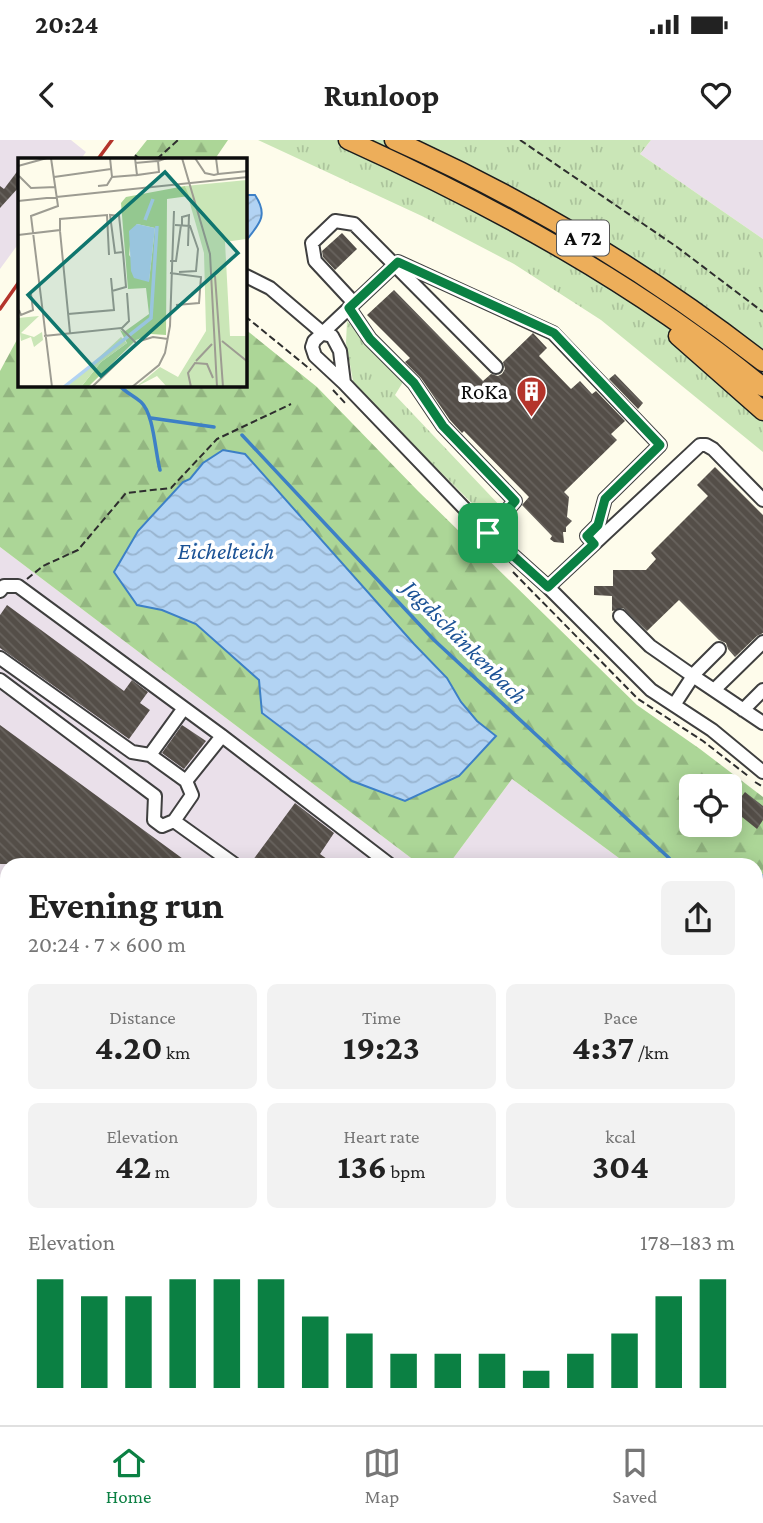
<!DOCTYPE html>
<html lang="en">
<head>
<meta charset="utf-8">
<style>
  :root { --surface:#fff; --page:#f2f2f2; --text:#222; --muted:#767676; --line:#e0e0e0; --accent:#0b8043 }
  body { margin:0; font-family:"Crimson Pro",serif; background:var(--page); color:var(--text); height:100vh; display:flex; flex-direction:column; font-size:26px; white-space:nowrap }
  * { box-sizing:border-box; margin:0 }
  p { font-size:23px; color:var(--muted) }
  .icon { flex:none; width:38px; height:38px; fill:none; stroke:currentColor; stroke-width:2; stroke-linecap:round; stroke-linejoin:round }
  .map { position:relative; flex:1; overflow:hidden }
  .side { position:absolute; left:0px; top:718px; width:763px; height:569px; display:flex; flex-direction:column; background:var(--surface); border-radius:21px 21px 0 0; box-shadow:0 4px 18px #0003 }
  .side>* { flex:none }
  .tools { position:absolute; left:679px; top:634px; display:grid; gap:14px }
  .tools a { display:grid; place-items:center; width:63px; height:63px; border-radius:10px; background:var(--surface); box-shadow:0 4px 18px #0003; font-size:35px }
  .pin { position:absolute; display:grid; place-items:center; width:60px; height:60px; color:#fff; margin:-30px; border-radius:14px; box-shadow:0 4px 10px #0006 }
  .round { display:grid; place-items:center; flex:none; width:74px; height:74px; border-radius:10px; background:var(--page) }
  .headline { display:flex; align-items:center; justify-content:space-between; height:119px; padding:0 28px }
  h1 { font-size:38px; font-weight:700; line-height:52px }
  .stats { display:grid; grid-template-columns:repeat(3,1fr); gap:10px; height:119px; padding:7px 28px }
  .stats div { display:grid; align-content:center; border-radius:10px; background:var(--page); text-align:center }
  .stats b { font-size:35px; font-weight:700 }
  .stats small { font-size:19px; font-weight:400 }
  .stats p { font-size:19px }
  .chart { height:196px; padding:14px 28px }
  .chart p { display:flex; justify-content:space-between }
  .chart svg { width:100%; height:126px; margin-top:7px; stroke:var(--accent); stroke-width:6 }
  .status { display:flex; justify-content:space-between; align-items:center; height:49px; padding:0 35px; background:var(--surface); direction:ltr }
  .status svg { height:19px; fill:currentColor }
  header { display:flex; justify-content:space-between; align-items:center; height:91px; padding:0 28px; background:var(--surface); font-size:32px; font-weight:700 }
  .menu { display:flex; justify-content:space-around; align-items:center; height:98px; border-top:2px solid var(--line); background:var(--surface); font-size:19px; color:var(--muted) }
  .menu a { display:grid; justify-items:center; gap:4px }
  .menu .current { color:var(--accent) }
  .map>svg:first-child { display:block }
  .industrial { fill:#eae0ea }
  .grass { fill:url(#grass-tufts) }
  .forest { fill:url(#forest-firs); fill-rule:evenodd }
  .wetland { fill:url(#wetland-marsh) }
  .water { fill:url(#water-waves); stroke:#3d80c6; stroke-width:2 }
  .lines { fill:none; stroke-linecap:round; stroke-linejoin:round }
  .stream { stroke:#3d80c6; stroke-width:3.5 }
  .building { fill:url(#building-back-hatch) }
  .minor-casing { stroke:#3f3f3f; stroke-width:16 }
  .highway-casing { stroke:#1d1d1d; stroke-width:21 }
  .path { stroke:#2e2e2e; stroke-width:2; stroke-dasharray:7 3.5; stroke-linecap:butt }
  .minor { stroke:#fff; stroke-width:12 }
  .highway { stroke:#edae5a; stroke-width:18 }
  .rail { stroke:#b4342b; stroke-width:3.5 }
  .route-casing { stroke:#fff; stroke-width:14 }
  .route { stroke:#0b8043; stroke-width:9 }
  .labels { text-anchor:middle; stroke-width:7; stroke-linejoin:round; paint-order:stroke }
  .shield { fill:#fff; stroke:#555; stroke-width:2 }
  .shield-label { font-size:21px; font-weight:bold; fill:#0c0c0c }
  .poi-label { font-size:23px; fill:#0c0c0c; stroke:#fff; text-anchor:end }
  .water-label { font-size:24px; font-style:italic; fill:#1c5396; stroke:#fff }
  .inset-river { fill:none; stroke:#b2d3f3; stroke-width:3.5 }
  .inset-road { fill:none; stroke:#9d9c92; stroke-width:2 }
  .view { fill:#0f766e; fill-opacity:0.15; stroke:#0f766e; stroke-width:3.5 }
  .inset-edge { fill:none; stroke:#0c0c0c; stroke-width:3.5 }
</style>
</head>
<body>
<div class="status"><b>20:24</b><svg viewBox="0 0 49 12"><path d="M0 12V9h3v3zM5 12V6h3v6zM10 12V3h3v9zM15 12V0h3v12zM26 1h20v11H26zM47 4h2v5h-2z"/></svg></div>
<header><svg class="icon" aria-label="back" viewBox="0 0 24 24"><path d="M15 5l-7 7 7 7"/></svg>Runloop<svg class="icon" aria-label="heart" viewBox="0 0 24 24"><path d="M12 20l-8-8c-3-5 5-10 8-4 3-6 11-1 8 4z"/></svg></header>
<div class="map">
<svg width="763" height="1285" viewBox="0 0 763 1285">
  <defs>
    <pattern id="grass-tufts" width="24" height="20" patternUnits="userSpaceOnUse" patternTransform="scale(1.75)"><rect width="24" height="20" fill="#cae6b7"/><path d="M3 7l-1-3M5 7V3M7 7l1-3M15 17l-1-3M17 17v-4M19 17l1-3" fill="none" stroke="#acc49c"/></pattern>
    <pattern id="forest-firs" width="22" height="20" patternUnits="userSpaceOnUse" patternTransform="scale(1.75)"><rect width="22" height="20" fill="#acd697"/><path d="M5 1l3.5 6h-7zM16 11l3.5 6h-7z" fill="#93b681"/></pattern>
    <pattern id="wetland-marsh" width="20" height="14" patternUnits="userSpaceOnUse" patternTransform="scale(1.75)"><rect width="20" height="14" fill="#cae6b7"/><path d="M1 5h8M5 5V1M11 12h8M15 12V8" fill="none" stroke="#acc49c"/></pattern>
    <pattern id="water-waves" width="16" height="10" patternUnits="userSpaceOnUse" patternTransform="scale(1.75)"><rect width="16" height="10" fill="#b2d3f3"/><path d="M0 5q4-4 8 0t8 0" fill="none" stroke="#98b4cf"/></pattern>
    <pattern id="building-back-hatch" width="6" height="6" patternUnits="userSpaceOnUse" patternTransform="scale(1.75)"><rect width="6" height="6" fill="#544e48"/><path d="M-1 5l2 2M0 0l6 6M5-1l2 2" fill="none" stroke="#68635e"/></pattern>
  </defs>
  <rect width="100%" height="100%" fill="#fefceb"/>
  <path class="industrial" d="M0,0H71L86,12L81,19H19V103L0,129Z
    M651,0H763V99L640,14Z
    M0,407L419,724H7V1192L0,1187Z
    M512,639L627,724H449Z
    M125,1279H355L351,1285H132Z"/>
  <path class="grass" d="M258,0H651L640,14L763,99V312L601,180L514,124L424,77Z
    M347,181L402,237L403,242L395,255L503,369L491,382L379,271L353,241L346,203Z"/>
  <path class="forest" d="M147,0H228L215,19H132Z
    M245,189L317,247L418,351L637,565L700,609L763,657V735L756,736V724H627L512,639L449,724H419L0,407V231L19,196V245H245ZM245,314L414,504L447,538L461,562L477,581L496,597L352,641L262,574L259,540L196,484L162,470L137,465L114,432L138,391L190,339L203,323ZM691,646H730V684H691Z
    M763,800V854L756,873V804Z"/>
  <path class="wetland" d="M636,1279H709L712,1285H640Z"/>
  <path class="water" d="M245,55H255C269,76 259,84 245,102Z
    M223,310L245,314L414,504L447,538L461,562L477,581L496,596L459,636L405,661L352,641L262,573L259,540L196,484L162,470L137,465L114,432L138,391L183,342L190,339L203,323Z
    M763,735V800L757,804L756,736Z"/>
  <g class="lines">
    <path class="stream" d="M119,245C126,253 133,255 141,262C154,274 155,312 160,330
      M151,278L214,287
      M242,295L434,500L669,718L673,724
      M660,1285V1279"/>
  </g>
  <path class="building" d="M19,29V47L0,68V46L4,49Z
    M342,93L357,109L335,130L323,117L322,111Z
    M394,150L483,241L491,234L498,236L502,234L505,229L503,222L533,193L547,208L539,216L571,249L580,241L592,254L596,251L625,281L611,294L617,300L564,352L569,357L567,377L572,381L566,387V392H563L564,403L554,402L550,399L552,396L522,365L529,357L464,291L462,293L450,280L421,238L405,222L410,218L367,175Z
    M615,234L643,263L638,269L609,239Z
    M715,327L763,375V493L757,496L735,517L728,509L726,503L719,500L679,460L647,491L623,468L612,471V456L594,455V446H613V430H646L656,419L651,413L708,356L697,345Z
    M7,465L124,551L132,540L148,552L140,563L150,570L129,599L0,508V475Z
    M0,585L190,724H0Z
    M182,585L206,601L184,629L162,613Z
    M745,652L763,666V680L757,689L732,669Z
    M295,663L334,693L320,714L334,724H250Z"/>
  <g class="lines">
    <defs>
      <path id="minor" d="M246,136L270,148L324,194L332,196L340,211L344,243
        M354,163L315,121L312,103L335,81L354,84L496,227
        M349,168L370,199L414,243L443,286L515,361L488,393
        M594,404L587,396L598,385L605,359L660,305L553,193L398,122L314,201L312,207L315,216L344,243L488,393L548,447L651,550L712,590L763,632
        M548,447L700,305H706L713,309L763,360
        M0,451L4,446H18L222,596L389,724
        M620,476L650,506L693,536L674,565
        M0,518L132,612L150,615L186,641L222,596
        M693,535L719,509
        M693,536L763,583
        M0,540L155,656L154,680L162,686L174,681
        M714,550L763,502
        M743,570L763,550
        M150,615L184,568
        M186,641L192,655L174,681L234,724
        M0,957L7,962
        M756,1156C757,1082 751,1002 763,930
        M756,1192L760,1285
        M0,1196L7,1201
        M36,1279L46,1285
        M116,1279L124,1285
        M96,1285L100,1279
        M366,1285L371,1279"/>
      <path id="highway" d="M348,0C496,67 637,144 763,247
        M394,0C526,59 649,133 763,222
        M678,196L763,271"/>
    </defs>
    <use href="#minor" class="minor-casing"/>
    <use href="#highway" class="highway-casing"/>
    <path class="path" d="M520,0L677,107L763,172
      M135,15L140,19
      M157,19L178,0
      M245,176L311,230
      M333,250L346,264
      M513,432L638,559L703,601L748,636
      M27,439L43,426L78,410L126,353L171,348L217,299L291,264
      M755,642L763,647
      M756,905L763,877"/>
    <use href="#minor" class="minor"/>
    <use href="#highway" class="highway"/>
    <path class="rail" d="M98,19L112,0
      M0,169L19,142"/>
  </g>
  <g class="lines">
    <defs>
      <path id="route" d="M398,122L554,193L660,305L605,359L598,385L587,396L594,404L548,447L488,393L515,361L443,286L414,243L370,199L349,168Z"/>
    </defs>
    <use href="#route" class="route-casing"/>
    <use href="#route" class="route"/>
  </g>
  <defs>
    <symbol id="building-pin" viewBox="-11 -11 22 30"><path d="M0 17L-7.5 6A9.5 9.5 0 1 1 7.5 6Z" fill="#b4342b" stroke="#fff"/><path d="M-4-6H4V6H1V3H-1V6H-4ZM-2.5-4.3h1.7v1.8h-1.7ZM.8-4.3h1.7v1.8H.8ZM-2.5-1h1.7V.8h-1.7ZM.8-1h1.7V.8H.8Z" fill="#fff"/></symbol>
  </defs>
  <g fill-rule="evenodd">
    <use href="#building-pin" x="514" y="234" width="35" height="47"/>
  </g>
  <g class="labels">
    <rect class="shield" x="557" y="80.5" width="52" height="35" rx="5"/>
    <g class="shield-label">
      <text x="583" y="105">A 72</text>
    </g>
    <g class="poi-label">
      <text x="508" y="259">RoKa</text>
    </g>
    <g class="water-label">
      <text x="226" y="419">Eichelteich</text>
      <text transform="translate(465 502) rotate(45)" y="8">Jagdschänkenbach</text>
    </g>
  </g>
  <g transform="translate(18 18)">
    <rect width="229" height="229" fill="#fefceb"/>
    <path d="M229,22L228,81L207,84L212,178H229V229H149L139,218L118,229L142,209L160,219L188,173L186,95L167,28ZM21,158L3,175L16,179L24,174L25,182L16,189L13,179L3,183L0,160Z" fill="#cae6b7"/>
    <path d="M167,28L171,38L149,41L148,177L133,176L118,182L70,229H63L83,204L109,185L102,172L106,174L131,156L128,130L110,131L103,45L108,39ZM119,66L137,70L131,123L111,97L113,76Z" fill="#acd697" fill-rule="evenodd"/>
    <path d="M103,179L109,185L83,204L63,229H49Z" fill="#cae6b7"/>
    <path d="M119,66L137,70L131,124L116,120L113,113L111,73Z" fill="#b2d3f3"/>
    <path class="inset-river" d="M127,62L135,41M46,229L133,160L139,68"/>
    <path class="inset-road" d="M33,0L40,48L13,58L34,229M117,0L119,17L141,14L140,3L149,0M164,0L192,96L199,229M177,0L187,15L196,17L200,16L198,0M117,5L139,3M0,8L29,0M200,16L230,13M1,18L13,30L38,29M36,19L93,11M94,19L119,17M80,28L89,27L94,19L92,0M0,43L230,19M157,67L172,68L180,91L178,113L161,114M164,67V59L171,57L170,88M42,73L52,175M0,77L42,72V61L89,57L91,97M152,103H158L163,67M152,115L183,119L181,145L158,147M197,118L205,229M94,133L108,129L105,94L101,58L92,57L97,95L105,94M1,152L3,157L15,152L13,136M50,156L96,152L93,120M104,170L111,163L109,135M26,178L103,170L119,186M204,183L230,204M178,203L194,186M74,229L122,183L135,179L150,181M114,229L141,207L147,195L152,168L156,53M173,229L170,215L177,205L189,206L195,220"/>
    <path class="view" d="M147,14L220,95L83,218L10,137Z"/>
    <rect width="229" height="229" class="inset-edge"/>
  </g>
</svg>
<div class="tools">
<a><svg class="icon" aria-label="locate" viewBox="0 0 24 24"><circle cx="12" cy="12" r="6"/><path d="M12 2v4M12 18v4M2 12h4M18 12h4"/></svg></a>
</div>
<div class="pin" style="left:488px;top:393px;background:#1e9e55"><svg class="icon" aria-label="arrive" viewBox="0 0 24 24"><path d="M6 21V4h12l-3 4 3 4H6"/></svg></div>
<section class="side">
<div class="headline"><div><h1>Evening run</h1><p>20:24 · 7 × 600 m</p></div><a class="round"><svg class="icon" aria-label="share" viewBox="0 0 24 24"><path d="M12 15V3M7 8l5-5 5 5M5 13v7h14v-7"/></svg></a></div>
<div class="stats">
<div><p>Distance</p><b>4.20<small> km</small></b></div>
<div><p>Time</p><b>19:23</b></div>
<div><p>Pace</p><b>4:37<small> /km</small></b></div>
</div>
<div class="stats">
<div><p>Elevation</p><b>42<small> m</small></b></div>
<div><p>Heart rate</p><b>136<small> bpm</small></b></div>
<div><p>kcal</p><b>304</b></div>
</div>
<div class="chart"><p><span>Elevation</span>178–183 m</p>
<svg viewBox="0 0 160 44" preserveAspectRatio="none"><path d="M5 44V6M15 44V12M25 44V12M35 44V6M45 44V6M55 44V6M65 44V19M75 44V25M85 44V32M95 44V32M105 44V32M115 44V38M125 44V32M135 44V25M145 44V12M155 44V6"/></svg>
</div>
</section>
</div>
<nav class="menu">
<a class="current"><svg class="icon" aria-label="home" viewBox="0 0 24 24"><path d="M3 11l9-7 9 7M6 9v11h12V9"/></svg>Home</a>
<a><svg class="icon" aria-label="map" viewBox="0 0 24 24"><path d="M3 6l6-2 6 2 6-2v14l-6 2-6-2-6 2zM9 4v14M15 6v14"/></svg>Map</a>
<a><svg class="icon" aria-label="saved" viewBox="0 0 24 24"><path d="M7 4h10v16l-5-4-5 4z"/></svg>Saved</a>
</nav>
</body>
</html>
